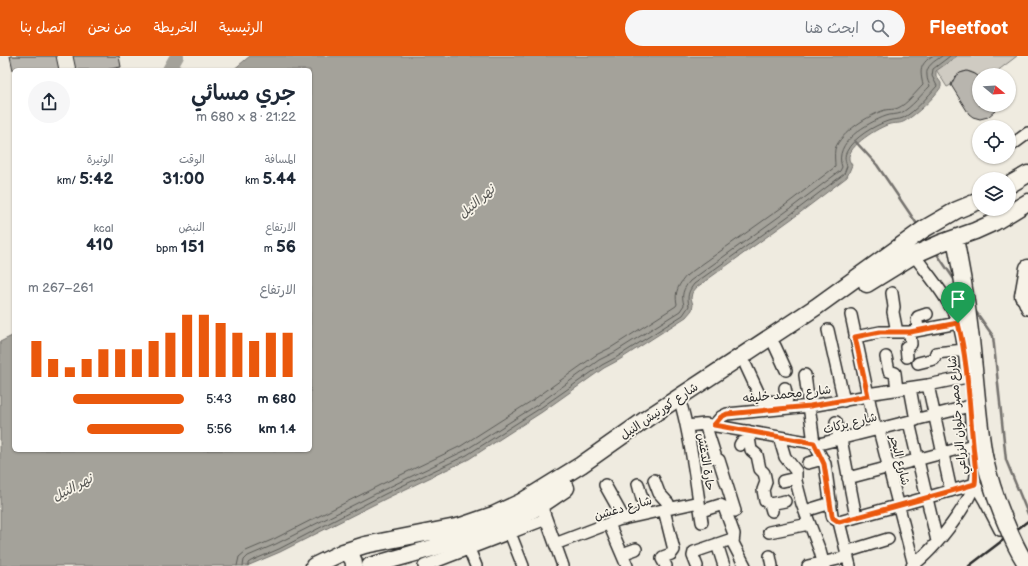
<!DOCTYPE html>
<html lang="ar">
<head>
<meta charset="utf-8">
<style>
  :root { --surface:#fff; --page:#f6f6f7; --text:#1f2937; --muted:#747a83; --accent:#ea580c }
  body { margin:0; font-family:"Balsamiq Sans","Playpen Sans Arabic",sans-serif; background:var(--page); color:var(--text); direction:rtl; height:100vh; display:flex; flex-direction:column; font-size:15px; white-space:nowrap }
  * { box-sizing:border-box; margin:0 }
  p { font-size:13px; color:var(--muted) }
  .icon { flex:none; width:22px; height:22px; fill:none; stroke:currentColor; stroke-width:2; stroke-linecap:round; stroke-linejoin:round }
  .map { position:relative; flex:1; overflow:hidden; direction:ltr }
  .panel { position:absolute; left:12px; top:12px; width:300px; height:384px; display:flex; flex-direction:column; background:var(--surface); border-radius:6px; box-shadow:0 1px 3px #0004; direction:rtl }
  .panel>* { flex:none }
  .needle { width:26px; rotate:108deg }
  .tools { position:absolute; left:972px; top:12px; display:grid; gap:8px }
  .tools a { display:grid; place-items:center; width:44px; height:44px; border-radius:50%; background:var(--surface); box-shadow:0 1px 3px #0004; font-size:20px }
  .pin { position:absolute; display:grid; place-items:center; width:34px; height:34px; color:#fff; margin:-41px -17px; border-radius:50% 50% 50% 0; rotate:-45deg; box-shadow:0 0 4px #0007 }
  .pin .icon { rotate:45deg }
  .round { display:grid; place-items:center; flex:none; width:42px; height:42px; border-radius:21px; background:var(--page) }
  .head { display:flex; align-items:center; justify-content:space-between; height:68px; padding:0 16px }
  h1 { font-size:22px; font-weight:600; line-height:30px }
  .metrics { display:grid; grid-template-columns:repeat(3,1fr); gap:6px; height:68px; padding:4px 16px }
  .metrics div { display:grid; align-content:center }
  .metrics b { font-size:17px; font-weight:600 }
  .metrics small { font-size:11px; font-weight:400 }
  .metrics p { font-size:11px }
  .chart { height:112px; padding:8px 16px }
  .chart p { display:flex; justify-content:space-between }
  .chart svg { width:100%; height:72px; margin-top:4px; stroke:var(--accent); stroke-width:6 }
  ul { padding:0 16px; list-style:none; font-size:13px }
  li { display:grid; grid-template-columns:64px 48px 1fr; align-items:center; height:30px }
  li i { height:10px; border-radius:5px; background:var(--accent) }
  header { display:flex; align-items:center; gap:24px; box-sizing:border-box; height:56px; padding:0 20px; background:var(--accent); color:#fff }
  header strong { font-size:19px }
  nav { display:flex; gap:22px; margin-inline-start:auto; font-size:14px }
  .search { width:280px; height:36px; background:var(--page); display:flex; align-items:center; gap:10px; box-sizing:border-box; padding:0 14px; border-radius:22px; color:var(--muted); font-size:15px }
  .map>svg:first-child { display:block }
  .green { fill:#cfcbc2; stroke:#7d7b76 }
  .water { fill:#a4a29a; stroke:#74726e }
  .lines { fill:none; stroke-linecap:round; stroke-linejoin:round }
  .shore { stroke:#5b5b57; stroke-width:1 }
  .stream { stroke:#74726e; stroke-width:2.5 }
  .river { stroke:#a4a29a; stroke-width:14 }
  .building { fill:#b8b5ae; stroke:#2b2b2b }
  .minor-casing { stroke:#2b2b2b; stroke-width:14 }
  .major-casing { stroke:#2b2b2b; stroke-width:16 }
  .highway-casing { stroke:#2b2b2b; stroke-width:19 }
  .minor { stroke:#f7f3e8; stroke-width:11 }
  .major { stroke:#f7f3e8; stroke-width:13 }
  .highway { stroke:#f7f3e8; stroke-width:16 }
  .rail { stroke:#2b2b2b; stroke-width:2.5 }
  .highway-bridge-casing { stroke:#2b2b2b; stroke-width:19; stroke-linecap:butt }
  .highway-bridge { stroke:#f7f3e8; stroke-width:16 }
  .route-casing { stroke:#fff; stroke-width:8 }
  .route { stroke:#ea580c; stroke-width:5 }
  .labels { text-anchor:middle; stroke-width:3.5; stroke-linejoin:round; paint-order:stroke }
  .street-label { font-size:12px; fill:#2b2b2b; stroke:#f7f3e8 }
  .water-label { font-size:13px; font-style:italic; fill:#555552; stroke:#f7f3e8 }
</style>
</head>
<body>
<header>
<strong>Fleetfoot</strong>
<div class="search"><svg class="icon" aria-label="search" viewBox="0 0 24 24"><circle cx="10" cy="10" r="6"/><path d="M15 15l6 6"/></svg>ابحث هنا</div>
<nav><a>الرئيسية</a><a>الخريطة</a><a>من نحن</a><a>اتصل بنا</a></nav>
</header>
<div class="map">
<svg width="1028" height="510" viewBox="0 0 1028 510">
  <rect width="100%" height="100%" fill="#efebe0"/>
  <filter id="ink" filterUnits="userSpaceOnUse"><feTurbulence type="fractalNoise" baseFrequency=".025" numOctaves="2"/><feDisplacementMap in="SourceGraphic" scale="8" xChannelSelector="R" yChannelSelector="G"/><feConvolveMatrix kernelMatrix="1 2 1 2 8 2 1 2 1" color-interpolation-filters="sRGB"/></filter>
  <g filter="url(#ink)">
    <path class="green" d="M930,0H1017L992,19H979V21C967,10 957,16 951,29L947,31L928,1Z"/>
    <path class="water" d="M250,0H957L936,15V20L941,27V31C934,42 917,58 905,65C900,68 895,67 890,68C879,71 847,90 849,103C849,104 851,108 852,109L847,121L797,159L697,231L692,237L691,242L693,249L692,254L686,261L619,304L604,312L542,356L469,403L387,442L280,496L247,510H0V286L14,279V394H310V14H233Z"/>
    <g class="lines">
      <path class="shore" d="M237,510L239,501L246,495L274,483L380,429L461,390L533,344L596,299L612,291L676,250L677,248C674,236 679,228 687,219L788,147L835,111C835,105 834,99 835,93C841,76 869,59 885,54C889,53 894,54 898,52C907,48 916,36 923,29C920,15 919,9 932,0
        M243,510L244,504L248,500L276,488L383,434L464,395L537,349L599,304L615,296L680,255L684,249C681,239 683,233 690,225L791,152L840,115L842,111C833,86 867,67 886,60C891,58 896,59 901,57C912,51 921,39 930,30C929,27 927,24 927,20C925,10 935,5 942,0
        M248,510V507L251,505L279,493L385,438L467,399L539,353L602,309L617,301L683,259L689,250C687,240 688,236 694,228L794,156L844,118L847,110C845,105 844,100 847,95C853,82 875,69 888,65C893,63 899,64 903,62C916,55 927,41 937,30L932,20L933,13L950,0"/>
      <path class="stream" d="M855,85L877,109L919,171
        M935,195L956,226
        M974,253L993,280L1006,404L1028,458"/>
      <path class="river" d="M169,14L177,0"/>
    </g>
    <path class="building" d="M10,0H56L59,14H13Z
      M73,0H119L121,11L105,14H76Z
      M967,15L975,18L979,21V49H997L995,55L988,61L980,63L973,61L969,58L951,29L955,21L960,17Z"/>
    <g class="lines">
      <defs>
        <path id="minor" d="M1013,88L1028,77
          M914,199C929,220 948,241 958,266C964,284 965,304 967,322
          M892,237L894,251L893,256L897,276
          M851,259L874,367L880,378L914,509
          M828,274L844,345
          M918,274L917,265L918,261L927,258
          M855,281L880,276H910L958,267
          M775,290L786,314
          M886,301L889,315L895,317L897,334
          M907,301L906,291L911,288L910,276
          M918,307L934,303L936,297L964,294
          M746,310L766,353
          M805,319L814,387L825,408L832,459L833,462L839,466
          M928,329L951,435
          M910,332L916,364
          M867,338L928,329L967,321
          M762,345L784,346L786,345L787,343L785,332
          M682,352C692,389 696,427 702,466
          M836,366L839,383
          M909,366L937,485
          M705,368L716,402L719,404L735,455
          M714,369L721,361L727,358L810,350L868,340
          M687,370L705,368L819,388L970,350
          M748,375L751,394L757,399L760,413L764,417L765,421L766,426L763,434L765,445L770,448L772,455
          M779,381L785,401L796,415V425L802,448L820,495L824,510
          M841,383L856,461
          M740,389L741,387L749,384
          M808,407L823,403
          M848,422L973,389
          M654,424L659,437L668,447L670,452
          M783,425L796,422
          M638,428L646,458
          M605,429L624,463
          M770,448L785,445
          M664,454L674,494L671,498L663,501L662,503L666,510
          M701,455L720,449L724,451L734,478L733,487L745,510
          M805,455L831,447
          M544,457L563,510
          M839,466L975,428L985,445L1000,474
          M839,466L850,510
          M609,468L627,510
          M769,476L809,468
          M510,477L523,510
          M555,488L618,464L699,446
          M717,488L724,510
          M469,493L476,510
          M846,496L888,483
          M622,498L636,493
          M770,500L772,510
          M424,510L546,463
          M697,510L693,500L694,496L732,483
          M808,510L847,501
          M912,510C934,494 974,445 976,419C977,408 974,399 973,388C971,375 971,362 970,349"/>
        <path id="major" d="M1023,240L1028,252"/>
        <path id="highway" d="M1009,129L1028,118
          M955,183C964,226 970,269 974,313C977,342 979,371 984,400
          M867,228L914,199L941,187L975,175L995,166L1028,146
          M1023,240L1028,212
          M343,496C350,498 354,502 354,510
          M314,510L343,496L365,489L461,470L493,459L521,446L581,409L649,361L816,251L924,173L957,154L979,145
          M370,510C424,494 480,481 530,455C543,449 554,440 566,432"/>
      </defs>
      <use href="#minor" class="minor-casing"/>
      <use href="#major" class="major-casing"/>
      <use href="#highway" class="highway-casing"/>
      <use href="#minor" class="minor"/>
      <use href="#major" class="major"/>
      <use href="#highway" class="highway"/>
      <path class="rail" d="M969,510L1028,465"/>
      <defs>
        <path id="highway-bridge" d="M984,400C990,427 999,452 1010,477C1015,488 1020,500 1028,510"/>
      </defs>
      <use href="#highway-bridge" class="highway-bridge-casing"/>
      <use href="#highway-bridge" class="highway-bridge"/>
    </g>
  </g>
  <g class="lines" filter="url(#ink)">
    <defs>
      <path id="route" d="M958,267C968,306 969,347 973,388C974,402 977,414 975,428L951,435L839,466L833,462L832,459L824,408L814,387L714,369L721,361L727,358L810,350L868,340L855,281L880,276H910Z"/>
    </defs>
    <use href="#route" class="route-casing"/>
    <use href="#route" class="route"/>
  </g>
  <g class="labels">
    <g class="street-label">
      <text transform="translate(787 338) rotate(-6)" y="4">شارع محمد خليفه</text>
      <text transform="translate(659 355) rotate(-34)" y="4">شارع كورنيش النيل</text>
      <text transform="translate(957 359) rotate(-95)" y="4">شارع مصر حلوان الزراعي</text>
      <text transform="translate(850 367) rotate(-14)" y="4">شارع بركات</text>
      <text transform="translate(900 404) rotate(76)" y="4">شارع البحر</text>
      <text transform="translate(706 406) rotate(81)" y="4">حارة الدغش</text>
      <text transform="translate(623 452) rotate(-16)" y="4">شارع دغشن</text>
    </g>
    <g class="water-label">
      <text transform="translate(476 145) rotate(-41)" y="5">نهر النيل</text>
      <text transform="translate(72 431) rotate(-28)" y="5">نهر النيل</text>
    </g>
  </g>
</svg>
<div class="tools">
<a><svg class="needle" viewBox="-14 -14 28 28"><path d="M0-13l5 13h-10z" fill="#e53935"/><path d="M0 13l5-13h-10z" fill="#747a83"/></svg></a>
<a><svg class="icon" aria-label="locate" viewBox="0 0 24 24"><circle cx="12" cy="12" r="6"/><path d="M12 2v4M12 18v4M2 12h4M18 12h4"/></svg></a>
<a><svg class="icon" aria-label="layers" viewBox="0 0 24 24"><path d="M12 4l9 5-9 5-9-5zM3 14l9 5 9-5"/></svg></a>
</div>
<div class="pin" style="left:958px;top:267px;background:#1e9e55"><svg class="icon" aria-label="arrive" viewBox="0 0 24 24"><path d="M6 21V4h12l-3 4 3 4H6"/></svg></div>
<section class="panel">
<div class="head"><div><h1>جري مسائي</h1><p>21:22 · 8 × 680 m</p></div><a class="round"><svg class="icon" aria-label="share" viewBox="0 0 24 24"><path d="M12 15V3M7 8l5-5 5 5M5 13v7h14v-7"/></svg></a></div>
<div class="metrics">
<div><p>المسافة</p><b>5.44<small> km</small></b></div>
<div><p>الوقت</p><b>31:00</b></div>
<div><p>الوتيرة</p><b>5:42<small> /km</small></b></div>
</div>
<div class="metrics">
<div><p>الارتفاع</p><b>56<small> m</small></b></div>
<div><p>النبض</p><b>151<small> bpm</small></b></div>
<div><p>kcal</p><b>410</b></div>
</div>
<div class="chart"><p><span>الارتفاع</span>261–267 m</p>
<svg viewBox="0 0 160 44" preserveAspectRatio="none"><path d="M5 44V22M15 44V33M25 44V38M35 44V33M45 44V27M55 44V27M65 44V27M75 44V22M85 44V17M95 44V6M105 44V6M115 44V11M125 44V17M135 44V22M145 44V17M155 44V17"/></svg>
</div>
<ul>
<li><b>680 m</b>5:43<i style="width:71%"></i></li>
<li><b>1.4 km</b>5:56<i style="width:62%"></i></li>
</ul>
</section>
</div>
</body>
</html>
